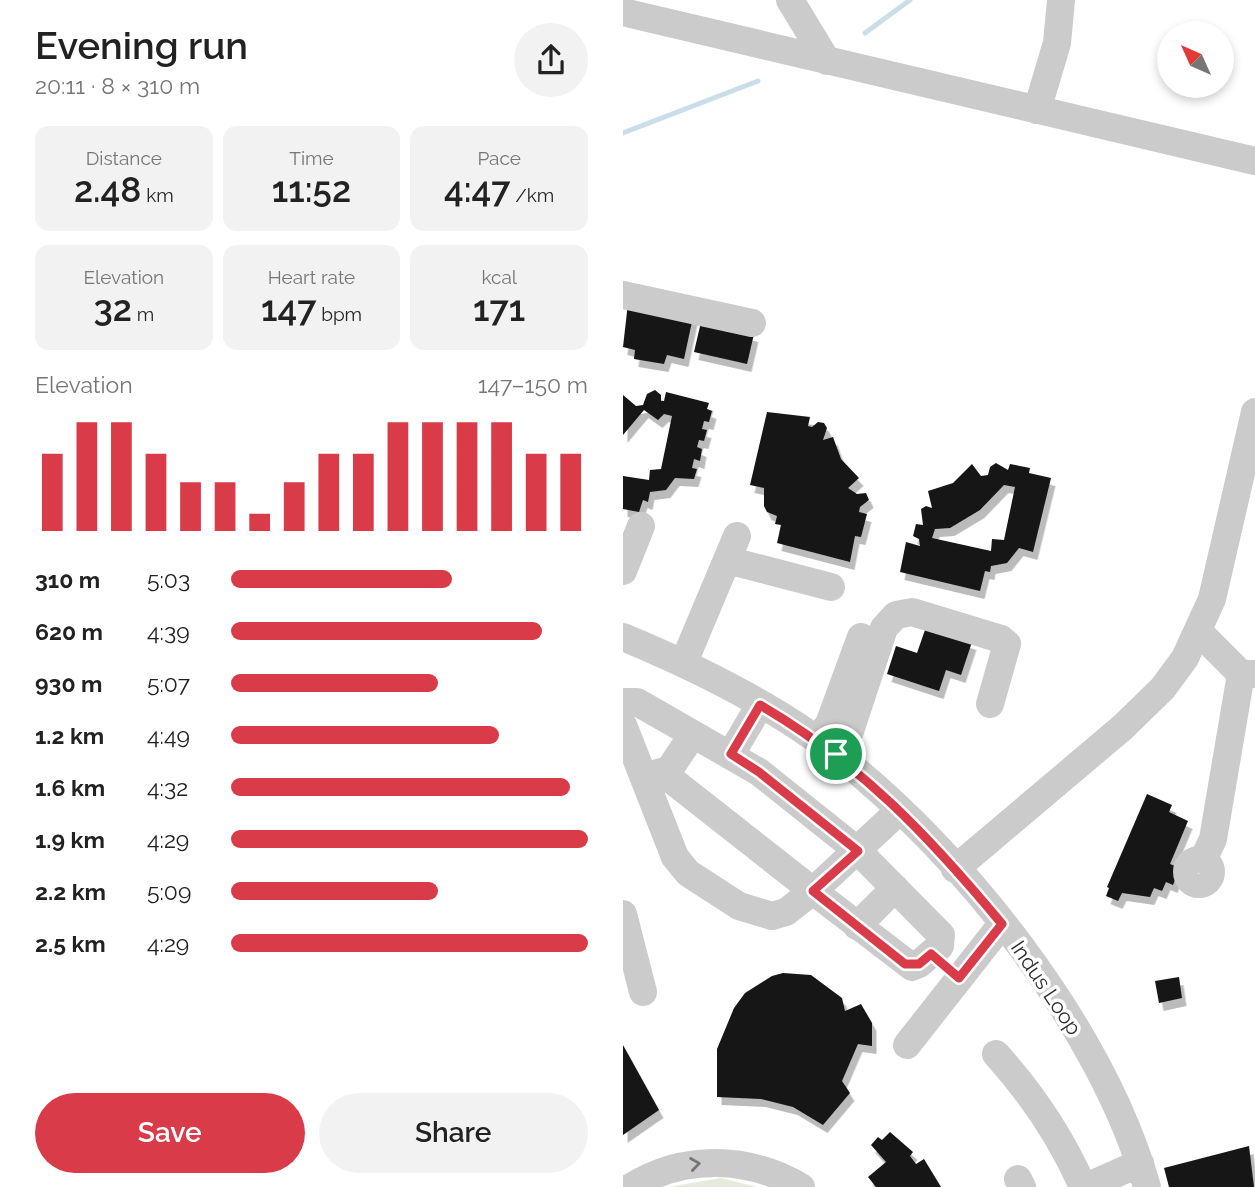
<!DOCTYPE html>
<html lang="en">
<head>
<meta charset="utf-8">
<style>
  :root { --surface:#fff; --page:#f2f2f2; --text:#222; --muted:#767676; --accent:#da3b49 }
  body { margin:0; font-family:Raleway,sans-serif; background:var(--page); color:var(--text); height:100vh; display:flex; flex-direction:column; font-size:26px; white-space:nowrap }
  * { box-sizing:border-box; margin:0 }
  p { font-size:23px; color:var(--muted) }
  .icon { flex:none; width:38px; height:38px; fill:none; stroke:currentColor; stroke-width:2; stroke-linecap:round; stroke-linejoin:round }
  .map { position:relative; flex:1; overflow:hidden }
  .drawer { display:flex; flex-direction:column; background:var(--surface); width:623px }
  .drawer>* { flex:none }
  .needle { width:46px; rotate:315deg }
  .buttons { position:absolute; left:534px; top:21px; display:grid; gap:14px }
  .buttons a { display:grid; place-items:center; width:77px; height:77px; border-radius:50%; background:var(--surface); box-shadow:0 4px 10px #0003; font-size:35px }
  .pin { position:absolute; display:grid; place-items:center; width:60px; height:60px; color:#fff; margin:-30px; border:4px solid #fff; border-radius:50%; box-shadow:0 2px 7px #0007 }
  .round { display:grid; place-items:center; flex:none; width:74px; height:74px; border-radius:37px; background:var(--page) }
  .headline { display:flex; align-items:center; justify-content:space-between; height:119px; padding:0 35px }
  h1 { font-size:38px; font-weight:600; line-height:52px }
  .metrics { display:grid; grid-template-columns:repeat(3,1fr); gap:10px; height:119px; padding:7px 35px }
  .metrics div { display:grid; align-content:center; border-radius:14px; background:var(--page); text-align:center }
  .metrics b { font-size:35px; font-weight:600 }
  .metrics small { font-size:19px; font-weight:400 }
  .metrics p { font-size:19px }
  .chart { height:196px; padding:14px 35px }
  .chart p { display:flex; justify-content:space-between }
  .chart svg { width:100%; height:126px; margin-top:7px; stroke:var(--accent); stroke-width:6 }
  .button { display:flex; gap:14px; margin-top:auto; padding:14px 35px }
  .button a { flex:1; height:80px; border-radius:42px; background:var(--accent); color:#fff; font-size:28px; font-weight:600; line-height:80px; text-align:center }
  .button a+a { background:var(--page); color:var(--text) }
  ul { padding:0 35px; list-style:none; font-size:23px }
  li { display:grid; grid-template-columns:112px 84px 1fr; align-items:center; height:52px }
  li i { height:18px; border-radius:9px; background:var(--accent) }
  main { display:flex; flex:1; min-height:0 }
  .map>svg:first-child { display:block }
  .green { fill:#e4ebdd }
  .lines { fill:none; stroke-linecap:round; stroke-linejoin:round }
  .stream { stroke:#cadee9; stroke-width:5 }
  .building { fill:#151515; fill-rule:evenodd; filter:url(#shadow) }
  .minor { stroke:#cbcbcb; stroke-width:28 }
  .oneway { stroke:#757575 }
  .route-casing { stroke:#fff; stroke-width:14 }
  .route { stroke:#da3b49; stroke-width:9 }
  .labels { text-anchor:middle; stroke-width:7; stroke-linejoin:round; paint-order:stroke }
  .street-label { font-size:21px; fill:#2e2e2e; stroke:#fff }
</style>
</head>
<body>
<main>
<section class="drawer">
<div class="headline"><div><h1>Evening run</h1><p>20:11 · 8 × 310 m</p></div><a class="round"><svg class="icon" aria-label="share" viewBox="0 0 24 24"><path d="M12 15V3M7 8l5-5 5 5M5 13v7h14v-7"/></svg></a></div>
<div class="metrics">
<div><p>Distance</p><b>2.48<small> km</small></b></div>
<div><p>Time</p><b>11:52</b></div>
<div><p>Pace</p><b>4:47<small> /km</small></b></div>
</div>
<div class="metrics">
<div><p>Elevation</p><b>32<small> m</small></b></div>
<div><p>Heart rate</p><b>147<small> bpm</small></b></div>
<div><p>kcal</p><b>171</b></div>
</div>
<div class="chart"><p><span>Elevation</span>147–150 m</p>
<svg viewBox="0 0 160 44" preserveAspectRatio="none"><path d="M5 44V17M15 44V6M25 44V6M35 44V17M45 44V27M55 44V27M65 44V38M75 44V27M85 44V17M95 44V17M105 44V6M115 44V6M125 44V6M135 44V6M145 44V17M155 44V17"/></svg>
</div>
<ul>
<li><b>310 m</b>5:03<i style="width:62%"></i></li>
<li><b>620 m</b>4:39<i style="width:87%"></i></li>
<li><b>930 m</b>5:07<i style="width:58%"></i></li>
<li><b>1.2 km</b>4:49<i style="width:75%"></i></li>
<li><b>1.6 km</b>4:32<i style="width:95%"></i></li>
<li><b>1.9 km</b>4:29<i style="width:100%"></i></li>
<li><b>2.2 km</b>5:09<i style="width:58%"></i></li>
<li><b>2.5 km</b>4:29<i style="width:100%"></i></li>
</ul>
<div class="button"><a>Save</a><a>Share</a></div>
</section>
<div class="map">
<svg width="632" height="1187" viewBox="0 0 632 1187">
  <defs>
    <filter id="shadow"><feDropShadow dx="4.5" dy="8" stdDeviation="0" flood-color="#0004"/></filter>
  </defs>
  <rect width="100%" height="100%" fill="#fff"/>
  <path class="green" d="M98,1178L134,1187H45Z"/>
  <g class="lines">
    <path class="stream" d="M242,33L287,0
      M0,133L135,81"/>
  </g>
  <path class="building" d="M5,303L70,317L61,359L44,355L41,364L11,359L12,350L0,347Z
    M78,322L131,334L124,364L71,352Z
    M32,390L38,395V401H41L43,392L86,403L84,409L89,411L86,422L81,421L79,429L84,430L81,441L76,440L74,447L79,449L77,461L71,459L69,468L74,469L71,479L52,478L43,490L27,492L25,502L20,500L16,512L0,509V476L26,480L27,470L38,469L49,416L41,414L35,420L21,410L0,435V395L13,406L20,405L24,394Z
    M144,412L187,417L185,426L189,427L195,422L201,423L204,428L200,440L210,437L218,459L236,478L225,488L234,494L243,493L246,500L237,507L236,512L244,514L238,537L232,536L227,562L154,543L158,525L152,524L154,516L144,512L141,506V488L127,485Z
    M373,463L385,470L387,464L407,468L406,473L428,478L410,552L396,548L384,563L368,566L367,572L362,571L357,591L277,572L283,542L297,546L296,539L290,536L293,524L300,525L298,509L303,506L309,508L305,491L330,483L349,464L358,476L365,475L367,467ZM381,485L392,487L381,540L369,539L368,551L309,538L312,529L327,528L357,510Z
    M303,627L349,642L338,675L323,670L316,691L264,674L273,646L294,653Z
    M524,794L549,805L546,812L565,821L547,864L557,868L550,885L543,882L539,891L531,888L527,897L499,893L495,901L483,896L486,888L484,887Z
    M160,973L188,975L219,998L222,1011L238,1004L249,1023V1046L235,1044L219,1081L227,1093L200,1125L170,1107L138,1099L94,1097V1049L111,1008L122,993L149,976Z
    M556,977L559,998L536,1003L532,981Z
    M0,1045L36,1110L0,1135Z
    M267,1132L290,1152L287,1156L293,1164L301,1159L318,1187H253L245,1177L263,1162L248,1145L255,1137L259,1140Z
    M626,1146L631,1187H546L541,1168Z"/>
  <g class="lines">
    <path class="minor" d="M167,0L204,61
      M0,12L632,161
      M414,110L434,43L438,0
      M0,295L129,323
      M104,560L208,587
      M0,571L18,526
      M575,631L618,674H632
      M0,637C72,667 151,705 213,754C341,854 479,1029 524,1187
      M61,662L114,536
      M0,702H14L136,772L235,851L318,935L317,946L296,964L289,967L190,891L163,912L149,916L116,906L65,873L52,857L0,725
      M194,740L206,724L238,637
      M108,754L137,705
      M213,754L224,740L261,628L273,615L289,612L378,639L384,644L367,704
      M41,774L190,891L276,811
      M23,776L46,770L70,734
      M564 872a12 12 0 1 1 24 0a12 12 0 1 1-24 0Z
      M580,860L590,839L618,674
      M332,869L500,727L540,688L562,658L589,599L632,412
      M0,914L20,992
      M234,926L272,888
      M284,1045L379,924
      M373,1054C410,1095 438,1137 460,1187
      M395,1179L399,1187
      M8,1187C61,1154 125,1156 178,1187
      M463,1187L517,1163"/>
  </g>
  <defs><path id="oneway-chevron" d="M-2-3.5L2.5 0L-2 3.5" fill="none" stroke-width="1.6" stroke-linecap="round" stroke-linejoin="round" transform="scale(1.75)"/></defs>
  <use class="oneway" href="#oneway-chevron" transform="translate(72 1164) rotate(-8)"/>
  <g class="lines">
    <defs>
      <path id="route" d="M137,705C238,764 305,835 379,924L336,978L308,954L296,964H282L190,891L235,851L136,772L108,754Z"/>
    </defs>
    <use href="#route" class="route-casing"/>
    <use href="#route" class="route"/>
  </g>
  <g class="labels">
    <g class="street-label">
      <text transform="translate(423 988) rotate(56)" y="7">Indus Loop</text>
    </g>
  </g>
</svg>
<div class="buttons">
<a><svg class="needle" viewBox="-14 -14 28 28"><path d="M0-13l5 13h-10z" fill="#e53935"/><path d="M0 13l5-13h-10z" fill="#767676"/></svg></a>
</div>
<div class="pin" style="left:213px;top:754px;background:#1e9e55"><svg class="icon" aria-label="arrive" viewBox="0 0 24 24"><path d="M6 21V4h12l-3 4 3 4H6"/></svg></div>
</div>
</main>
</body>
</html>
